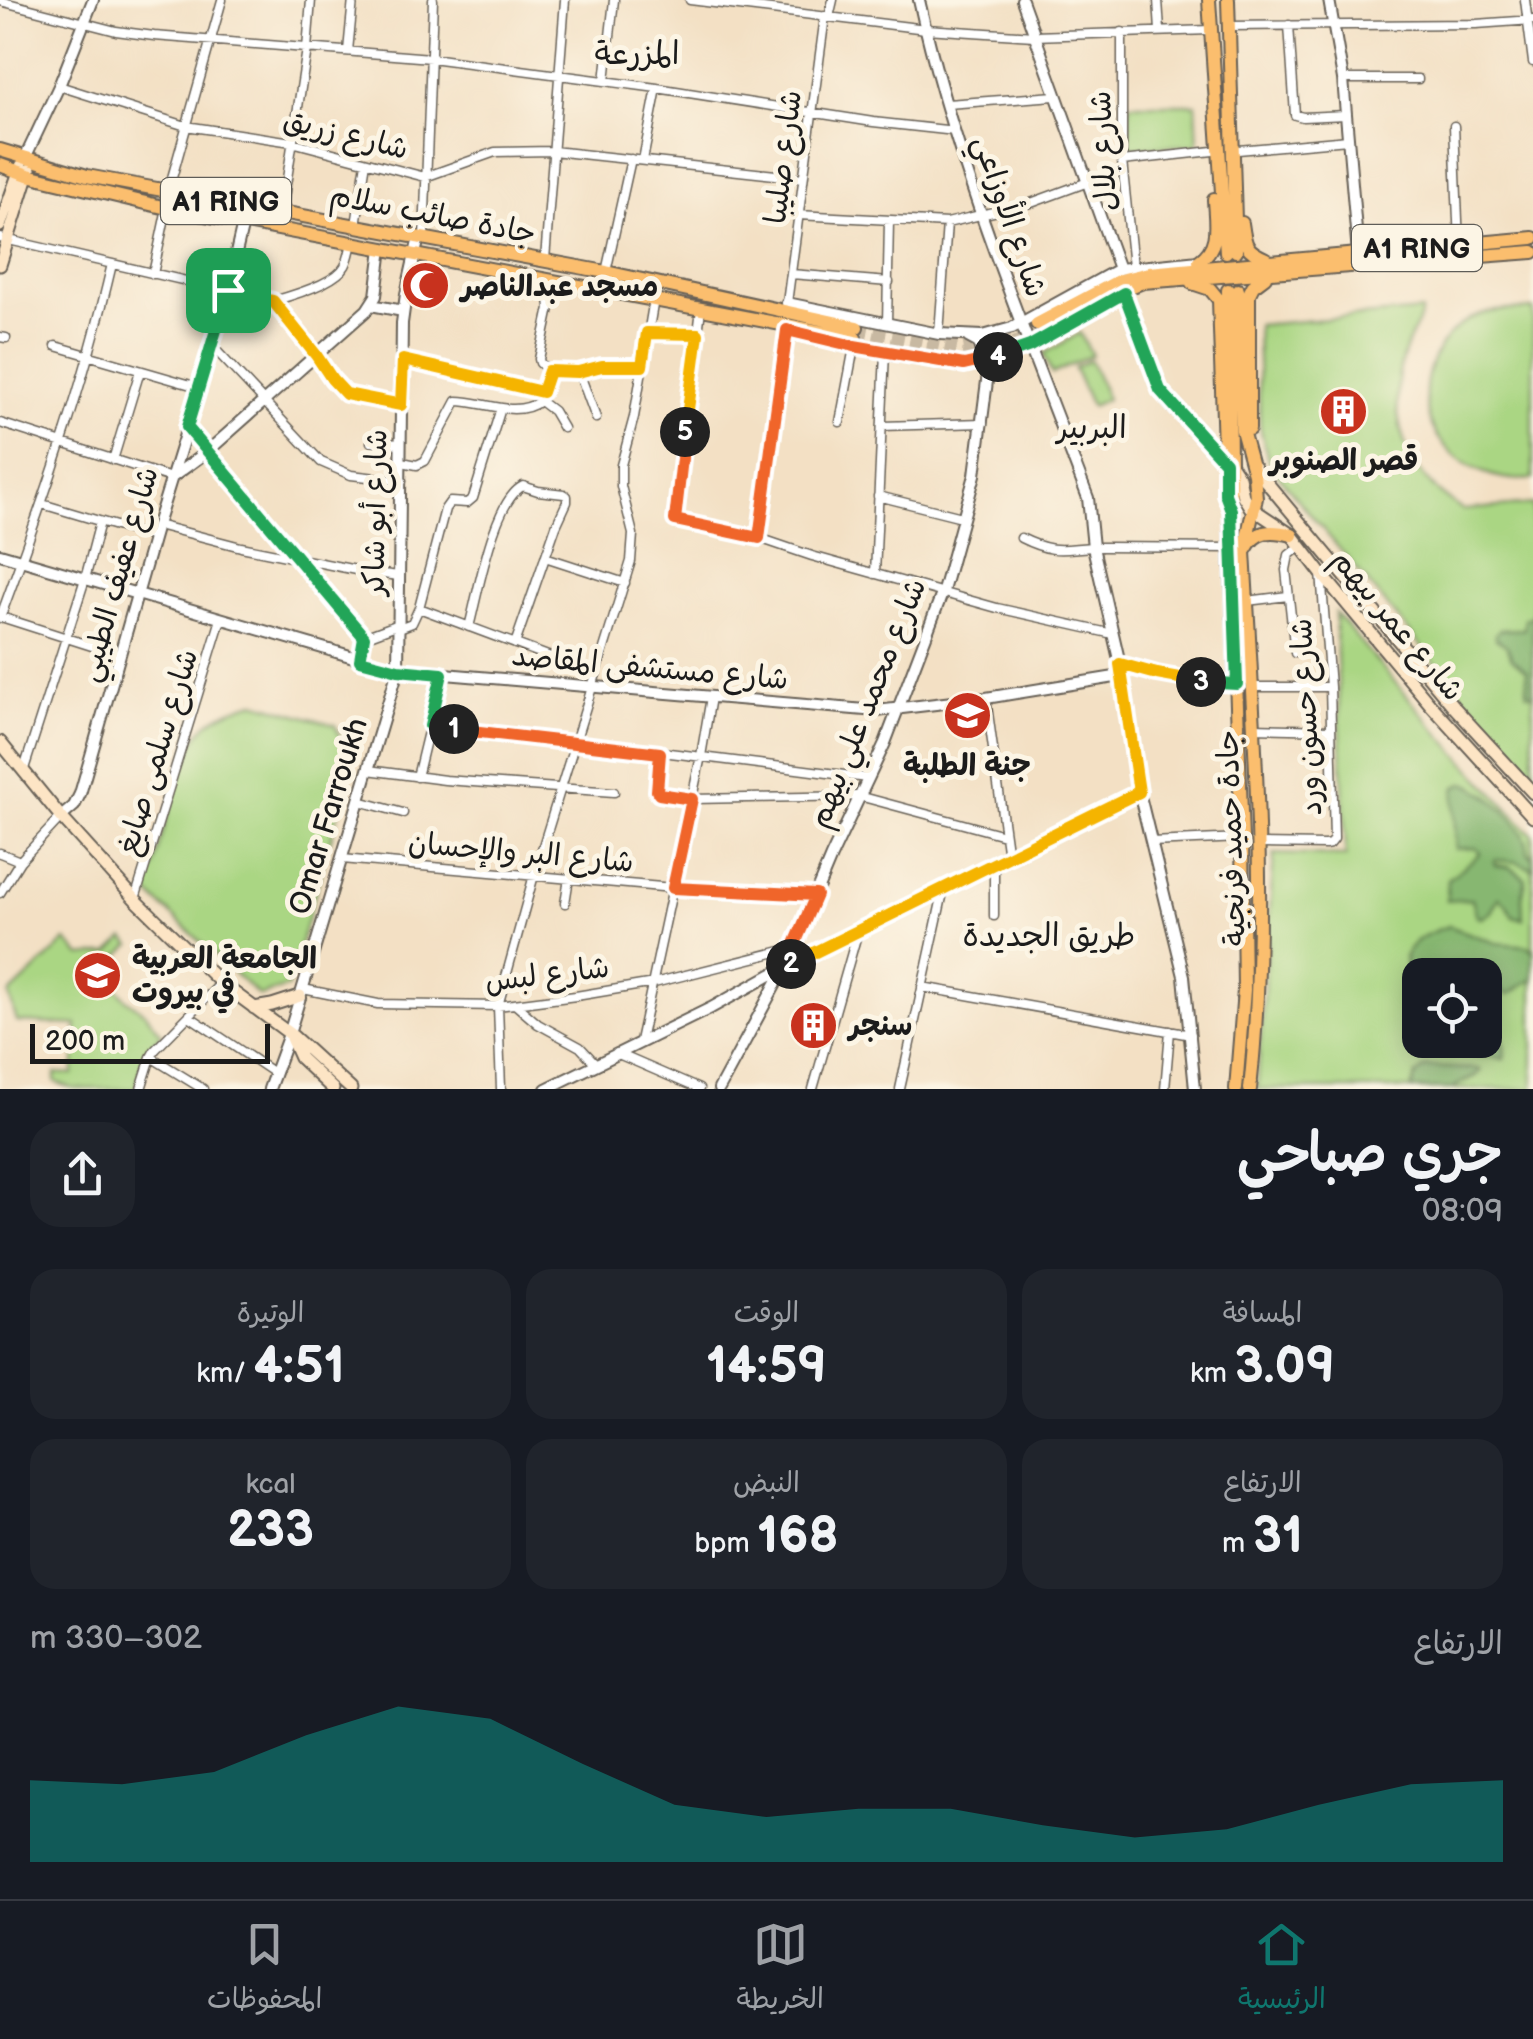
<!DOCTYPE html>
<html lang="ar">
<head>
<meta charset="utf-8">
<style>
  :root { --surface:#171b24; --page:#20242c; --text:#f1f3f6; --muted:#9ea1a6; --line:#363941; --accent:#0f766e }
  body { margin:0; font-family:"Balsamiq Sans","Playpen Sans Arabic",sans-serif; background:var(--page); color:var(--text); direction:rtl; height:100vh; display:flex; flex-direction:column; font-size:38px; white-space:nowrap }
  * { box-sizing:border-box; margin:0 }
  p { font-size:32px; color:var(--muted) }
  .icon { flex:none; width:55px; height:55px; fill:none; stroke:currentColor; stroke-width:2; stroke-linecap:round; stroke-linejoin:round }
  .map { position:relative; height:1089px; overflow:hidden; direction:ltr }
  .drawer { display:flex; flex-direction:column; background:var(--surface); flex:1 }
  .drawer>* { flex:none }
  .buttons { position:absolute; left:1402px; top:958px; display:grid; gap:20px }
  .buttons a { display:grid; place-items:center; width:100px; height:100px; border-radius:20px; background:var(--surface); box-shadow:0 5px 25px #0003; font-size:50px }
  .scale { position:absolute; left:30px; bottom:25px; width:240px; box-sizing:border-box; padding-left:10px; border:5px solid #1c1c1c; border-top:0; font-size:28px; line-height:35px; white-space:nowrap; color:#1c1c1c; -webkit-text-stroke:8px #fcf5e5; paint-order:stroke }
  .pin { position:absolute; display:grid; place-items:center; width:85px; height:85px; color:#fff; margin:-42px; border-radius:20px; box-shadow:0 5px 15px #0006 }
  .km { position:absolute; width:50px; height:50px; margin:-25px; border-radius:50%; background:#222; color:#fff; font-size:28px; line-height:50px; text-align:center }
  .round { display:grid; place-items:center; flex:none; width:105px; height:105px; border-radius:30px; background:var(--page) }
  .summary { display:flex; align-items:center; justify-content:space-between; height:170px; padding:0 30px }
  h1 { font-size:55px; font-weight:600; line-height:75px }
  .stats { display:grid; grid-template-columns:repeat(3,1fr); gap:15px; height:170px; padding:10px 30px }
  .stats div { display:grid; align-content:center; border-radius:25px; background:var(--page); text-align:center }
  .stats b { font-size:50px; font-weight:600 }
  .stats small { font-size:28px; font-weight:400 }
  .stats p { font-size:28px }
  .chart { height:280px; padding:20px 30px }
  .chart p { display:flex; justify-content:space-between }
  .chart svg { width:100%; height:180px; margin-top:10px; fill:var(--accent); opacity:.7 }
  .menu { display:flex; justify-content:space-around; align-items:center; height:140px; border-top:2px solid var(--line); background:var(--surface); font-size:28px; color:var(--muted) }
  .menu a { display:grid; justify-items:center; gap:5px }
  .menu .on { color:var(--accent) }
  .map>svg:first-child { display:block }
  .green { fill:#aad683; stroke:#637950; stroke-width:2.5; fill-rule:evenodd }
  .forest { fill:#87b771; stroke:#526a46; stroke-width:2.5 }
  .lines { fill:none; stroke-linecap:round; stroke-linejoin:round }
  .trunk-tunnel { stroke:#c8b9a2; stroke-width:12; stroke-dasharray:12 6; stroke-linecap:butt }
  .minor-casing { stroke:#676157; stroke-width:11 }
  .tertiary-casing { stroke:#676157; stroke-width:14 }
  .secondary-casing { stroke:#676157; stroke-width:15 }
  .primary-casing { stroke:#676157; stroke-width:16 }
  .trunk-casing { stroke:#676157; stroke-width:16 }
  .minor { stroke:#fff; stroke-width:8 }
  .tertiary { stroke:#fff; stroke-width:10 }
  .secondary { stroke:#fde5c5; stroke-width:11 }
  .primary { stroke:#fbbe6e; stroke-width:12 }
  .trunk { stroke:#fbbe6e; stroke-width:12 }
  .split-1-casing { stroke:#fff; stroke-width:20 }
  .split-2-casing { stroke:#fff; stroke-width:20 }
  .split-3-casing { stroke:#fff; stroke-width:20 }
  .split-4-casing { stroke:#fff; stroke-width:20 }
  .split-5-casing { stroke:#fff; stroke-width:20 }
  .split-6-casing { stroke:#fff; stroke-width:20 }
  .split-1 { stroke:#22a559; stroke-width:12 }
  .split-2 { stroke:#f0652b; stroke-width:12 }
  .split-3 { stroke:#f5b400; stroke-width:12 }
  .split-4 { stroke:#22a559; stroke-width:12 }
  .split-5 { stroke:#f0652b; stroke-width:12 }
  .split-6 { stroke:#f5b400; stroke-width:12 }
  .labels { text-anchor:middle; stroke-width:10; stroke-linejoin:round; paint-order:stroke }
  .shield { fill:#fcf5e5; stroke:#5f5d58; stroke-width:2.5 }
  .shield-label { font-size:28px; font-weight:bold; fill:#1c1c1c }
  .street-label { font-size:30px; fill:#1c1c1c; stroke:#fcf5e5 }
  .poi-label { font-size:30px; font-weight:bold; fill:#1c1c1c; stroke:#fcf5e5; text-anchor:start }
  .neighbourhood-label { font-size:32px; fill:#1c1c1c; stroke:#fcf5e5 }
</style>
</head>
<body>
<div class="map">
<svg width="1533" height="1089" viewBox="0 0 1533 1089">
  <rect width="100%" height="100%" fill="#fcf5e5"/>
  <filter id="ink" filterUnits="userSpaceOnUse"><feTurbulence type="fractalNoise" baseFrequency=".01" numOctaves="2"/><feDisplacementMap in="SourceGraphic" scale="20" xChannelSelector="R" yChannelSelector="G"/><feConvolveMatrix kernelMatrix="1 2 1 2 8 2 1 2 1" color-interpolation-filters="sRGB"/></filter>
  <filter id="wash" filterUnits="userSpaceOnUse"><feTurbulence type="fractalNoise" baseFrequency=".0048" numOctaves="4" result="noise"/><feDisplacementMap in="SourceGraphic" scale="40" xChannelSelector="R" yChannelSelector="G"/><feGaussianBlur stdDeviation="2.25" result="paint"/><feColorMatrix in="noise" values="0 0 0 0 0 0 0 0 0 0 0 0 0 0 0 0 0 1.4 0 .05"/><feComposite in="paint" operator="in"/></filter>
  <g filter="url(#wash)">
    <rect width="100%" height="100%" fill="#f3e0c4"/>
    <path class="green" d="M1129,104H1196L1198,145L1130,148Z
      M1533,309V479C1500,482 1465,471 1443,444C1408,400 1429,334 1479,315C1495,309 1516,310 1533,309Z
      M1421,311V316C1415,328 1408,340 1404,352C1389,402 1398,456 1438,491C1446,498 1455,504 1463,510L1533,504V772L1468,702L1285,484L1268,460L1260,427L1257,325Z
      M1080,333L1092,355L1052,374L1043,354Z
      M1090,360L1107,399L1091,406L1074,368Z
      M1335,613L1453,749L1533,835V1089H1257L1274,854L1346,856ZM1420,975H1485V1040H1420Z
      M255,702L335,725L352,766L288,987L259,996L147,892C158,855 181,749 205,726C219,713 237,707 255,702Z
      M125,938L131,945L102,971L125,998L146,1014L162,1034L148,1048L135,1089H74L55,1082V1073L73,1074L77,1025L17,1022L9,995L66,941L81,956L109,953Z"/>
    <path class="forest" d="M1533,616V694L1527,693V671L1512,659L1507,646L1495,638V634L1500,630L1524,629L1525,619Z
      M1466,783C1490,794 1527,826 1528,852L1533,859V869L1517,862L1496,860L1494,862L1495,865L1510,867L1526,879L1522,898L1523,919L1513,916L1507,905L1499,897L1491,912L1482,918L1477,916L1472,899L1447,901L1448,879C1459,870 1471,863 1480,853L1476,848L1455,849C1457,829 1451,802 1456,787Z
      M1449,926L1496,943L1528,946L1533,951V982L1529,981L1508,995L1485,978V975L1462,971L1454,966L1449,967L1446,975H1420V1038L1413,1026V995L1404,957C1414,938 1430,932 1449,926Z
      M1485,1026C1501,1033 1506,1042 1504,1059L1444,1051L1427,1046L1422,1040H1485Z
      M1426,1067L1479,1069L1481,1071C1474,1081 1461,1080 1452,1089H1411L1416,1075Z"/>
  </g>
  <g filter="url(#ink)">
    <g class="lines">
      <path class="trunk-tunnel" d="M857,327L963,346L997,340L1037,324
        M855,338L964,355L994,351L1043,331"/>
      <defs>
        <path id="minor" d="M690,0L926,29L1034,36L1210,30
          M1158,0L1160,31
          M1525,0L1533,62
          M0,1L116,31L154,36L431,58L657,88L873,122L955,131
          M829,17L833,0
          M1289,25L1295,115L1303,117L1346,115
          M1229,26L1476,24L1533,20
          M1122,32V161L1133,267
          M348,51L353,0
          M1343,79H1418
          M605,81L614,0
          M59,86L186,126L292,142L425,177L495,152L553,151L803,178
          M947,104L1055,96
          M1454,126L1459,244
          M1238,150L1348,140
          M643,160L657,88
          M1122,161L1213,151
          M168,192L222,0
          M282,211L307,49L311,0
          M798,215L947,223L1031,203L1088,182
          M356,225L366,162
          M0,238L273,301C291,296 336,283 345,266C349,259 350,250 352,243
          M424,238L433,0
          M545,260L565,0
          M606,272L631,159
          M153,274L167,208
          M791,274L889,282
          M547,280L550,308L539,359L540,363L549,371L579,372L602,366H642
          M273,301L343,392L360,398L401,405
          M787,303L825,16
          M701,309L675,519L759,538L812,556L997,608L1113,634
          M887,324L889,220
          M647,333L697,335
          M939,334L947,223
          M0,337L6,338
          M56,346L198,387
          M212,346L321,462L351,475L402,481
          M403,360L542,392
          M579,372L596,418
          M540,401L553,411L563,428
          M840,422L854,347
          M0,423L171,478
          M882,426L983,423
          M187,427L364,637L360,660
          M371,442L401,444
          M113,460L140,371
          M402,462L417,465L425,461L457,401C484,401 516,419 540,401L549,371
          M878,496L962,517
          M42,504L153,537
          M157,525L241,547L366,572L399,576
          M759,538L787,330
          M1021,538C1059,557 1067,546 1105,547C1147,547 1189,548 1231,548
          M545,557L625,583
          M875,574L885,352
          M1247,601L1288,596
          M419,608L445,509L450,502L467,503L473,498L501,408
          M1,617L120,655
          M0,618C43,502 84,385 112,264
          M469,627C478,594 493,501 523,486L538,491L564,494L567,496V502L556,526L515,644
          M399,628L412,623L419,608L596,674
          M364,637L399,624
          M1295,653L1286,570L1289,555L1301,546
          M1120,664L1193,681L1237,683
          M1252,687H1330
          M986,698L1008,857
          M431,726C576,741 722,759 867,778
          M1253,728L1331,730
          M660,753L656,787L659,793L692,799L859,796L1004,835
          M24,769L85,579L100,522
          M368,770L445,780L614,792
          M417,777L442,674
          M359,801L403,813
          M1151,842L1242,838
          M1258,844L1325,845L1330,844L1334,839L1330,687L1321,573
          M0,853L20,861
          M342,859L673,888L816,895
          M0,893L20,861L61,817
          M135,899L221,619
          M565,903L569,878
          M994,916V864
          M922,987L1191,1035
          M303,989L378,1004L498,1006L576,996L654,983L793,948
          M516,1005L538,1024L580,1047L596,1064
          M189,1016L274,1073
          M640,1041L701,756L711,697
          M616,1053L699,1089
          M151,1057L203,1089
          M141,1089L151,1057L155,1050L221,983
          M501,1089L498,1006L534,875L631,561L633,534L621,486V465L634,417L654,299
          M813,1089L858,931
          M900,1089L944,888
          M1165,1089L1170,1031"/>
        <path id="tertiary" d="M919,0C957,171 1026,334 1088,498L1093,547L1120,664L1139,792L1184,976L1195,1089
          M1022,0L1119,269
          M1329,0L1343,79L1358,254
          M25,158L59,86L93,0
          M1124,293L1160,391L1169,403L1225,462
          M787,303L939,334L983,336L1012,328L1119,269L1199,261
          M371,305L403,311
          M798,333L854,347L964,365L989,360L1030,345L1056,331
          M968,337L979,343L981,355L977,363
          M171,478L208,451L367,310L376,296L382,248
          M0,554L398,670L877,711L986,698L1121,676
          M61,817L74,806L80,794L157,525L221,318L243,223
          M269,1089L289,1034L398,670L402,323L406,294L419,237
          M546,1089L711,1008L785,967L1139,792
          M719,1089L785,967L831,857L885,743L943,591L975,475L993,334"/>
        <path id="secondary" d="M0,226L21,166
          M0,265L30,169
          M1231,465L1239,477L1243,496L1250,507L1292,535L1321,573L1430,704L1533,817
          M1253,466L1453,706L1533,793
          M0,742L61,817L135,899L221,983L294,1037L351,1089
          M254,1008L272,1005L300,996
          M291,1038L300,1058L333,1089"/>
        <path id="primary" d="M1209,0L1226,252
          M1228,0L1236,251
          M1242,223C1245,245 1245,250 1266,259
          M1199,261C1221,246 1215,223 1214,199
          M1192,283L1210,289L1219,300L1224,449
          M1228,290L1231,548L1242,838L1244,990L1236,1089
          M1238,290L1242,430L1254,474L1256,498L1244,551C1254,730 1269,910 1250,1089
          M1249,429V294L1253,286L1265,277
          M1246,549C1256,529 1272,530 1292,535"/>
        <path id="trunk" d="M0,150L87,176L606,272L857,327
          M0,165L28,175L167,208L855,338
          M1037,324L1120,280L1149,273L1533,238
          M1043,331L1112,294L1143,282L1533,252"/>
      </defs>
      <use href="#minor" class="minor-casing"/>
      <use href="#tertiary" class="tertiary-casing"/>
      <use href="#secondary" class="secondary-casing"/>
      <use href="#primary" class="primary-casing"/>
      <use href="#trunk" class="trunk-casing"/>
      <use href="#minor" class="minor"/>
      <use href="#tertiary" class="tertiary"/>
      <use href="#secondary" class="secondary"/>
      <use href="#primary" class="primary"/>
      <use href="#trunk" class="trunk"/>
    </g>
  </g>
  <g class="lines" filter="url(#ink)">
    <defs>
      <path id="split-1" d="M228,290L187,427L364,637L360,660L398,670L442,674L430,726L454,729"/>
      <path id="split-2" d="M454,729L660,753L657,791L659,794L692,799L673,888L816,895L785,967L791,964"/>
      <path id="split-3" d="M791,964L1139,792L1120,664L1157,674L1201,682"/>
      <path id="split-4" d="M998,357L1030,346L1124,293L1160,390L1225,462V494L1231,510L1237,684L1201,682"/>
      <path id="split-5" d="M685,432L675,520L759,538L787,330L854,346L964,365L998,357"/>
      <path id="split-6" d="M228,290L273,301L316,355L332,379L346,394L401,405L403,360L542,392L549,371L578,372L602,366H642L647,333L698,334L685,432"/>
    </defs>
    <use href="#split-1" class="split-1-casing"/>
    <use href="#split-2" class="split-2-casing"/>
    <use href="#split-3" class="split-3-casing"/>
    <use href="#split-4" class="split-4-casing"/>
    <use href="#split-5" class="split-5-casing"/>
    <use href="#split-6" class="split-6-casing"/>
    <use href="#split-1" class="split-1"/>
    <use href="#split-2" class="split-2"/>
    <use href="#split-3" class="split-3"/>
    <use href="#split-4" class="split-4"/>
    <use href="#split-5" class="split-5"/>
    <use href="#split-6" class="split-6"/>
  </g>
  <defs>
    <symbol id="mosque-disc" viewBox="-11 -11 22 22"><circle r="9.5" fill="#c8321e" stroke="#fcf5e5"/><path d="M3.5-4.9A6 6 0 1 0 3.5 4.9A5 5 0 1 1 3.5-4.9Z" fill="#fff"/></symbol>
    <symbol id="building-disc" viewBox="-11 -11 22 22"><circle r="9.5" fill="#c8321e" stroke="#fcf5e5"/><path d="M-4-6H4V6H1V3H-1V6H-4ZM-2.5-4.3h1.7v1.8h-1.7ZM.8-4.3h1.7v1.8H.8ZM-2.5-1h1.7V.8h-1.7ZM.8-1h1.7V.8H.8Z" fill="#fff"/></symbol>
    <symbol id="school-disc" viewBox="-11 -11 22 22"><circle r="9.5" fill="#c8321e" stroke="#fcf5e5"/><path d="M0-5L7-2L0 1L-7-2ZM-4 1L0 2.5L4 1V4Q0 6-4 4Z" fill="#fff"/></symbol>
    <symbol id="university-disc" viewBox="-11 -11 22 22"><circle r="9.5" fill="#c8321e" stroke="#fcf5e5"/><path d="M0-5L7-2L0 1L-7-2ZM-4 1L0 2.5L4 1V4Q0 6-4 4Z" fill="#fff"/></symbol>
  </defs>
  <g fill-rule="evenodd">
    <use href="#mosque-disc" x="398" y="258" width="55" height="55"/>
    <use href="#building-disc" x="1316" y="384" width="55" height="55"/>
    <use href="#school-disc" x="940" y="688" width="55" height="55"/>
    <use href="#university-disc" x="70" y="948" width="55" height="55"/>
    <use href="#building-disc" x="786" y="998" width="55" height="55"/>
  </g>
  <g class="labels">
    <g class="shield">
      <rect x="161" y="178" width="130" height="46" rx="8"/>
      <rect x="1352" y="225" width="130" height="46" rx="8"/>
    </g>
    <g class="shield-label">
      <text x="226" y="211">A1 RING</text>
      <text x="1417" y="258">A1 RING</text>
    </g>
    <g class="street-label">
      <text transform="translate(346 134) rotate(14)" y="10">شارع زريق</text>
      <text transform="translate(1103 151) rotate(-93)" y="10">شارع بلال</text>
      <text transform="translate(783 157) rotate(-83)" y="10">شارع صليبا</text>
      <text transform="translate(433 214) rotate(11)" y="10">جادة صائب سلام</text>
      <text transform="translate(1010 216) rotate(71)" y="10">شارع الأوزاعي</text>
      <text transform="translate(375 512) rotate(-89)" y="10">شارع أبو شاكر</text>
      <text transform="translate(118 574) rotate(-74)" y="10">شارع عفيف الطيبي</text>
      <text transform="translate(1398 625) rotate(50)" y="10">شارع عمر بيهم</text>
      <text transform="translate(650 667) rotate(5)" y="10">شارع مستشفى المقاصد</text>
      <text transform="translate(867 703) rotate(-68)" y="10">شارع محمد علي بيهم</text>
      <text transform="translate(1306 717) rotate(-93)" y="10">شارع حسون ورد</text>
      <text transform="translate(157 752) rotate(-73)" y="10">شارع سلمى صايغ</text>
      <text transform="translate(328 816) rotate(-73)" y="10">Omar Farroukh</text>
      <text transform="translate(1231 838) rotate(-92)" y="10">جادة حميد فرنجية</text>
      <text transform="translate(521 852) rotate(5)" y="10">شارع البر والإحسان</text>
      <text transform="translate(547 974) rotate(-7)" y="10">شارع لبس</text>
    </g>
    <g class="poi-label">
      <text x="461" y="296">مسجد عبدالناصر</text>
      <text x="1344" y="470" text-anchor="middle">قصر الصنوبر</text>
      <text x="967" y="775" text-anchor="middle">جنة الطلبة</text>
      <text x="132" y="968">الجامعة العربية<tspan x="132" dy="34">في بيروت</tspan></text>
      <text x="849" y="1035">سنجر</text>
    </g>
    <g class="neighbourhood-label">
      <text x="637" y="64">المزرعة</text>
      <text x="1092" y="438">البربير</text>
      <text x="1049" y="946">طريق الجديدة</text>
    </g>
  </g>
</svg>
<div class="buttons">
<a><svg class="icon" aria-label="locate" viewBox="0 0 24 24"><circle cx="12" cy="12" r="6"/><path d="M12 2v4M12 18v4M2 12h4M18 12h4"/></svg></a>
</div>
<div class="scale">200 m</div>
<div class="pin" style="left:228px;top:290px;background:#1e9e55"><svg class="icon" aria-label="arrive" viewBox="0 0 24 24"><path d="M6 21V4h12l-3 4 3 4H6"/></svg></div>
<b class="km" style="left:454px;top:729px">1</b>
<b class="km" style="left:791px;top:964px">2</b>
<b class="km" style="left:1201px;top:682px">3</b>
<b class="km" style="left:998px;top:357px">4</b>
<b class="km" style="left:685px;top:432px">5</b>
</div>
<section class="drawer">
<div class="summary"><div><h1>جري صباحي</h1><p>08:09</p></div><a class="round"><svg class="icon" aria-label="share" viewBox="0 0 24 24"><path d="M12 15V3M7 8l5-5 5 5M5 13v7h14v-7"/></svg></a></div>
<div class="stats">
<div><p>المسافة</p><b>3.09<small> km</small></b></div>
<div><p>الوقت</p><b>14:59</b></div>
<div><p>الوتيرة</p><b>4:51<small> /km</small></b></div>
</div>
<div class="stats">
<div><p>الارتفاع</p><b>31<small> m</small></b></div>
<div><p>النبض</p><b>168<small> bpm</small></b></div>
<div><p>kcal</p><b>233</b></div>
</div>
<div class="chart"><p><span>الارتفاع</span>302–330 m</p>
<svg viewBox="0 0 160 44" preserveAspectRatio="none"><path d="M0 44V24L10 25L20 22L30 13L40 6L50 9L60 20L70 30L80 33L90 31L100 31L110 35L120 38L130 36L140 30L150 25L160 24V44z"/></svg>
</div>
</section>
<nav class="menu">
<a class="on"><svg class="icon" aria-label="home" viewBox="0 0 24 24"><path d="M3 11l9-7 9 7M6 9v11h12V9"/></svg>الرئيسية</a>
<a><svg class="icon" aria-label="map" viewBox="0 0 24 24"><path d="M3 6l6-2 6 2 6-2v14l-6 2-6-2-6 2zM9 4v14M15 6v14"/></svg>الخريطة</a>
<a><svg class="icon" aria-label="saved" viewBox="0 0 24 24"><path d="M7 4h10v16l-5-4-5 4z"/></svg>المحفوظات</a>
</nav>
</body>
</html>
